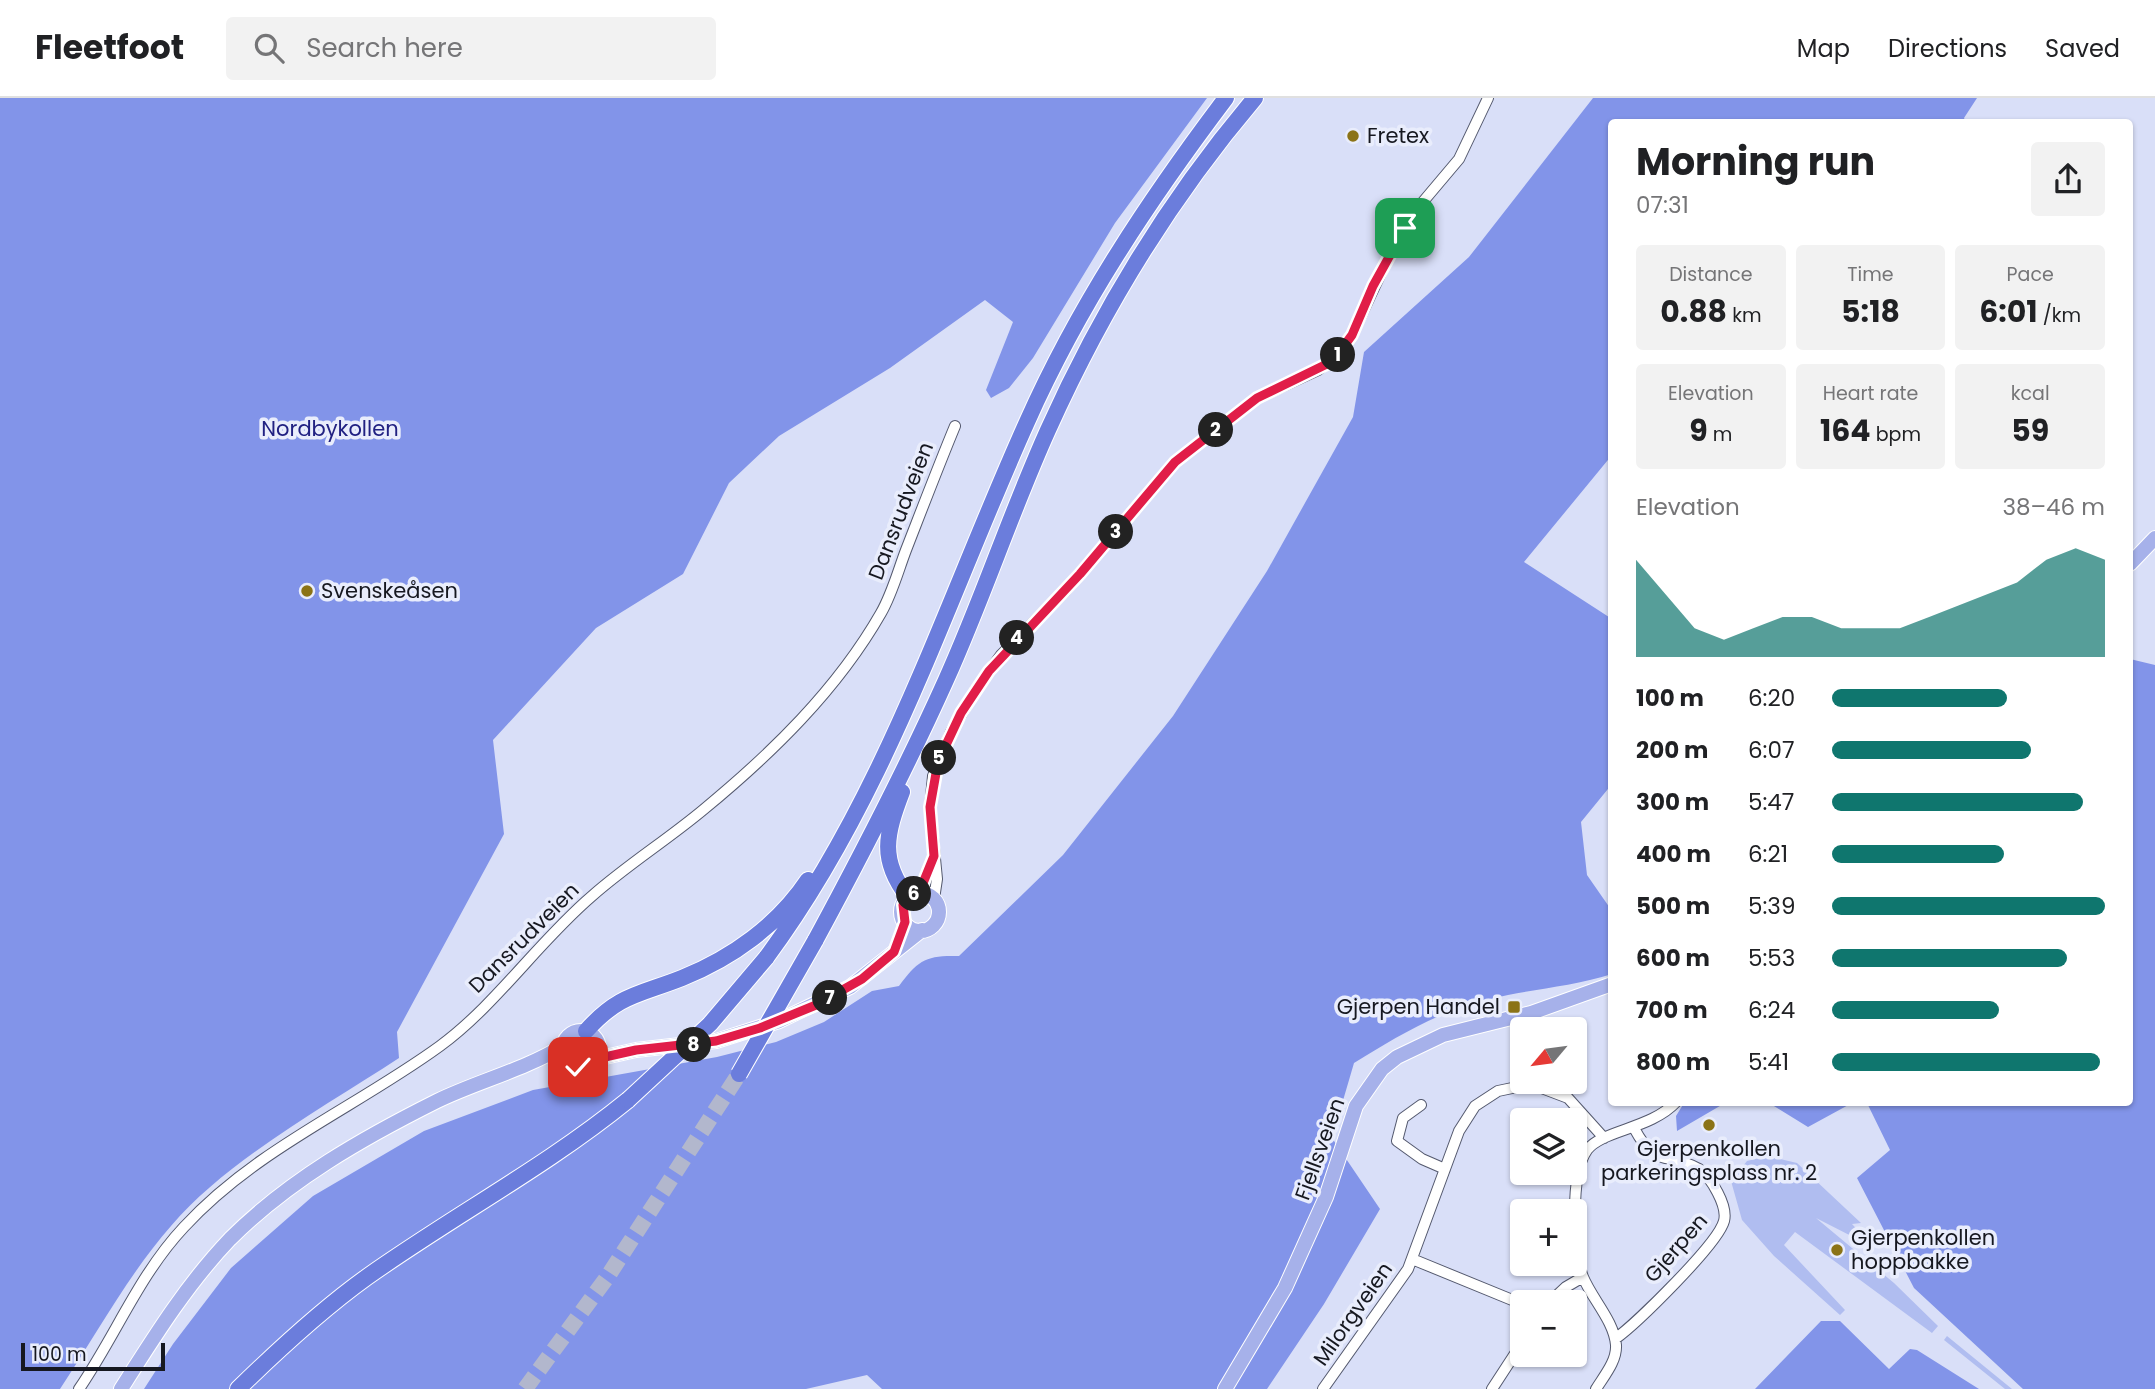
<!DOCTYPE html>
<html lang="en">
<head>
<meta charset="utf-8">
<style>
  :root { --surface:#fff; --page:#f2f2f2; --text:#202124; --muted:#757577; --line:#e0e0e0; --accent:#0f766e }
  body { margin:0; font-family:Poppins,sans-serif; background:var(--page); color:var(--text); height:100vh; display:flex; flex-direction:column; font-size:26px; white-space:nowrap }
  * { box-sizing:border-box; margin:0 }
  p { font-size:23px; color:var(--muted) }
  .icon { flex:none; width:38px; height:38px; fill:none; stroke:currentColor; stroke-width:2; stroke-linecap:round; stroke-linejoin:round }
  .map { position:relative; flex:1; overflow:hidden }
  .drawer { position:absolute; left:1608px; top:21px; width:525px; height:987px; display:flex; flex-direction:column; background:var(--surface); border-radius:7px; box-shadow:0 2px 5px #0004 }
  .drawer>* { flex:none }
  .needle { width:46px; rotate:241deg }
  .buttons { position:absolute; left:1510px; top:919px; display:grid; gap:14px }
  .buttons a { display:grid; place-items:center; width:77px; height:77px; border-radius:7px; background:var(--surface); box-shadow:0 2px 5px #0004; font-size:35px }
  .scale { position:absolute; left:21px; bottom:18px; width:144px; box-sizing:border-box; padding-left:7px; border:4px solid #161820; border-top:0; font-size:19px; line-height:24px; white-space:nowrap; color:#161820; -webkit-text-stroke:5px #e9edfc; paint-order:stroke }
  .pin { position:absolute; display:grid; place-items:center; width:60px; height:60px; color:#fff; margin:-30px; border-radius:14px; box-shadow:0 4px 10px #0006 }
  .km { position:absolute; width:35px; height:35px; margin:-18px; border-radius:50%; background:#222; color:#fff; font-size:19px; line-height:35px; text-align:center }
  .round { display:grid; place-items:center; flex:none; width:74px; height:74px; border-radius:7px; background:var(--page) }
  .head { display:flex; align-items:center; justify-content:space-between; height:119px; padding:0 28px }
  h1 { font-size:38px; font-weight:700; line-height:52px }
  .stats { display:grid; grid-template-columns:repeat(3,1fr); gap:10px; height:119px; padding:7px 28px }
  .stats div { display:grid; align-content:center; border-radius:7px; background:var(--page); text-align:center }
  .stats b { font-size:30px; font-weight:700 }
  .stats small { font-size:19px; font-weight:400 }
  .stats p { font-size:19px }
  .chart { height:196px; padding:14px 28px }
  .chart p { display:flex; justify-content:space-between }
  .chart svg { width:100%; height:126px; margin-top:7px; fill:var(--accent); opacity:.7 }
  ul { padding:0 28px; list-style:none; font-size:23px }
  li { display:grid; grid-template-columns:112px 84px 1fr; align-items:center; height:52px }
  li i { height:18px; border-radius:9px; background:var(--accent) }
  header { display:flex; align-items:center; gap:42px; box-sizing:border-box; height:98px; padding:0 35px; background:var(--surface); border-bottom:2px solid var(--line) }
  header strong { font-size:33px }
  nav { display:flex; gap:38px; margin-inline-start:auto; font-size:24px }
  .search { width:490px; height:63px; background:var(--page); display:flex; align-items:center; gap:18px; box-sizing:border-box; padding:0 24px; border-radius:7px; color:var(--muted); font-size:26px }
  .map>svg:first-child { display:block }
  .green { fill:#b0bdf0 }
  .forest { fill:#8294e9 }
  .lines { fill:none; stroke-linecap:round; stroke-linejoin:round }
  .highway-tunnel { stroke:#b2b7cd; stroke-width:16; stroke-dasharray:16 8; stroke-linecap:butt }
  .minor-casing { stroke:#54596e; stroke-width:12 }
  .major-casing { stroke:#fff; stroke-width:16 }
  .highway-casing { stroke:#fff; stroke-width:18 }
  .minor { stroke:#fff; stroke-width:10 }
  .major { stroke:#a6b1ea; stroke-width:14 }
  .highway { stroke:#6b7ddc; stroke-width:16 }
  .highway-bridge-casing { stroke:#fff; stroke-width:18; stroke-linecap:butt }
  .highway-bridge { stroke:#6b7ddc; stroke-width:16 }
  .route-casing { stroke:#fff; stroke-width:14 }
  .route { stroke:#e11d48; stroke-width:9 }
  .poi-dot { fill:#8b7317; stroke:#e9edfc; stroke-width:2.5 }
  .labels { text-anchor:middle; stroke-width:7; stroke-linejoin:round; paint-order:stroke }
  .poi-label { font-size:21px; fill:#161820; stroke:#e9edfc; text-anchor:start }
  .park-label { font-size:21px; fill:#212182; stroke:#e9edfc }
  .street-label { font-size:21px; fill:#161820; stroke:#e9edfc }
</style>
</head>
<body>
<header>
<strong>Fleetfoot</strong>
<div class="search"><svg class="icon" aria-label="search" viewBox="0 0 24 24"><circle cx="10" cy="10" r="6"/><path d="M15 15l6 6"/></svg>Search here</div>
<nav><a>Map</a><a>Directions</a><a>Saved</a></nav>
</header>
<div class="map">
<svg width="2155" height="1291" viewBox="0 0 2155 1291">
  <rect width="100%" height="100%" fill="#d9dff8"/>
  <path class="green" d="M1768,1058L1797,1065L1861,1125L1852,1126L1866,1141L1863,1144L1816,1120L1894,1185L1938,1228L1932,1235L1795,1134L1784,1147L1845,1212L1840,1217L1774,1158L1742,1122L1731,1083L1747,1063Z
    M1947,1238L2012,1291H2005L1944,1242Z"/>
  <path class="forest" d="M0,0H1207L1115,125L1033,260L1009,290L991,300L986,292L1013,224L985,202L890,270L779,338L729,385L683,476L596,530L493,642L504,736L397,934L399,960C326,1008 227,1062 171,1128C128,1177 96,1237 60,1291H0Z
    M1593,0H1977L1964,20L1966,24H1612V357L1524,464L1612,521V686L1581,724L1587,777L1612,813V876C1571,889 1531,891 1490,901C1441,912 1396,939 1354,965L1332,1040L1380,1111L1324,1206L1267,1291H882L867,1277L806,1291H144L173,1246L231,1170L313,1098L424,1033L533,992L717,959L776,944L824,924L872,893L899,888C918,862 926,857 959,858L1063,757L1173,618L1267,473L1353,319L1364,254L1469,159Z
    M2130,561L2155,567V1291H2023L1914,1190L1857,1080L1890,1052L1867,1005L2130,1004Z
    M1684,1005V1004L1725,1005L1677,1033L1676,1018Z
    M1769,1005H1852L1808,1029Z
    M1821,1223H1840L1889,1271L1910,1251L1917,1252L1979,1291H1755Z"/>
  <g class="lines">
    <path class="highway-tunnel" d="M525,1291L608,1178L739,976"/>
    <defs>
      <path id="minor" d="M919,795L933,760
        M934,801L937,781L930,709L933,678L951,634L975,593L1001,557L1065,493L1175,364L1257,300L1318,272L1340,255L1352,237L1395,145L1416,112L1459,61L1488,0
        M1421,1007L1403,1020L1397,1043L1422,1061L1445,1071
        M1412,1161L1522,1206
        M1550,1204L1566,1189L1583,1179
        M1615,1241C1636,1226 1718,1146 1724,1123C1728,1108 1711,1079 1699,1071C1667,1052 1657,1073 1634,1030
        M79,1291C116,1237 139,1177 184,1129C257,1050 355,1010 440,948C496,907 538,844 592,798C627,767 667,742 703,712C771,656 837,592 881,515C892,496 898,473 906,452C922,411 938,369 955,328
        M1323,1291L1408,1171L1459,1033L1475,1008L1498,993L1531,986L1568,1000L1604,1040
        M1492,1291L1522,1245
        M1596,1291C1604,1278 1617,1263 1616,1247C1614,1223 1592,1201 1583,1179C1573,1153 1570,1076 1587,1052C1602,1032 1651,1031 1676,1004"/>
      <path id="major" d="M2130,466L2155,440
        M901 814a19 19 0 1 1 38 0a19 19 0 1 1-38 0Z
        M563 951a18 18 0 1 1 36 0a18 18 0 1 1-36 0Z
        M596,961L636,952L716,943L779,923L850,889L922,832
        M121,1291C154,1239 187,1186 230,1141C289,1082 363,1040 437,1003C478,983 524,972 563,948
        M1225,1291L1285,1190L1326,1099L1356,1008L1382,971L1397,959L1443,937L1531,915L1612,886"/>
      <path id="highway" d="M902,694C886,736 879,762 908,799
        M815,843C861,758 906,671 946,582C983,500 1011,414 1048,332C1101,214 1171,99 1255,0
        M766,860C886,698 945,506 1027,324C1079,207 1149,102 1226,0
        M586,933C619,896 639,897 682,880C732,860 778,827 808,782
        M238,1291C279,1251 321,1212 367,1179C453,1118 547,1068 628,1002"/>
    </defs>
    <use href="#minor" class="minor-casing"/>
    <use href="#major" class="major-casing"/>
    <use href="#highway" class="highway-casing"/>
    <use href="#minor" class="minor"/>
    <use href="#major" class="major"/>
    <use href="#highway" class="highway"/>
    <defs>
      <path id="highway-bridge" d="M739,976L815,843
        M628,1002L710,926L766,860"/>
    </defs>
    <use href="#highway-bridge" class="highway-bridge-casing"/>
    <use href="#highway-bridge" class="highway-bridge"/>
  </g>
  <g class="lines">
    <defs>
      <path id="route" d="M578,969L590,967L596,961L636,952L716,943L760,930L816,907L862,881L894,854L905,824L903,807L908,799L919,795L934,758L930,709L938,664L961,615L989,573L1080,476L1175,364L1257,300L1333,263L1352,237L1373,188L1405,130"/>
    </defs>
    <use href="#route" class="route-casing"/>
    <use href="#route" class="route"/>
  </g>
  <g class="poi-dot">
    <circle cx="1353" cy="38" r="7"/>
    <circle cx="307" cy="493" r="7"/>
    <rect x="1507" y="902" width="14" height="14" rx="3.5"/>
    <circle cx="1709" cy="1027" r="7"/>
    <circle cx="1837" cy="1152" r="7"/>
  </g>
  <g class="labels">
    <g class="poi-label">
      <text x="1367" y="45">Fretex</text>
      <text x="321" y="500">Svenskeåsen</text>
      <text x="1500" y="916" text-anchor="end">Gjerpen Handel</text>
      <text x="1709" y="1058" text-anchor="middle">Gjerpenkollen<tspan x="1709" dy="24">parkeringsplass nr. 2</tspan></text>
      <text x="1851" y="1147">Gjerpenkollen<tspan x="1851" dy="24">hoppbakke</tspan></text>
    </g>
    <g class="park-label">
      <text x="330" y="338">Nordbykollen</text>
    </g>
    <g class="street-label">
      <text transform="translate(901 413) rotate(-69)" y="7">Dansrudveien</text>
      <text transform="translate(524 840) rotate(-45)" y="7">Dansrudveien</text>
      <text transform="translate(1320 1051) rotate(-70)" y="7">Fjellsveien</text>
      <text transform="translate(1676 1150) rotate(-49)" y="7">Gjerpen</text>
      <text transform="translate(1353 1216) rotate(-55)" y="7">Milorgveien</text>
    </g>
  </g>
</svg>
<div class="buttons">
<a><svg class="needle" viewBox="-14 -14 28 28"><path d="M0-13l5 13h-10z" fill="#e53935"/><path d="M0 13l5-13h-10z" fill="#757577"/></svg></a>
<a><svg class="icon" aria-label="layers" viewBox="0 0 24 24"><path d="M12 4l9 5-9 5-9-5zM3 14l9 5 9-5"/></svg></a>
<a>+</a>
<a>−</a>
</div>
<div class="scale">100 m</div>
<div class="pin" style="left:1405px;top:130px;background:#1e9e55"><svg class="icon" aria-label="arrive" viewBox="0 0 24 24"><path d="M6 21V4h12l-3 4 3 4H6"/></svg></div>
<div class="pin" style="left:578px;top:969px;background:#d93025"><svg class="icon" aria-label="check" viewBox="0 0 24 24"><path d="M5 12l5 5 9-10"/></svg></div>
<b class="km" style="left:1338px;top:257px">1</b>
<b class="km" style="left:1216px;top:332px">2</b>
<b class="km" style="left:1116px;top:434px">3</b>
<b class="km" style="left:1017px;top:540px">4</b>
<b class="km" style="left:939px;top:660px">5</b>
<b class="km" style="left:914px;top:796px">6</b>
<b class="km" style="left:830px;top:900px">7</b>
<b class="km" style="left:694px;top:947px">8</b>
<section class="drawer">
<div class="head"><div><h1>Morning run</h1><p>07:31</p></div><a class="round"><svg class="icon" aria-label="share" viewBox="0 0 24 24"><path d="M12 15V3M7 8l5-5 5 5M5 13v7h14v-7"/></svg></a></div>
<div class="stats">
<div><p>Distance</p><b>0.88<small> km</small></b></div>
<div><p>Time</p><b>5:18</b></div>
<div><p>Pace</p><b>6:01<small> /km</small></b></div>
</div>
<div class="stats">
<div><p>Elevation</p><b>9<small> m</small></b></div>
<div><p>Heart rate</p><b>164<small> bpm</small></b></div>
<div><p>kcal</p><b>59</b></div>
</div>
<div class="chart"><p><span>Elevation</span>38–46 m</p>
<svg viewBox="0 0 160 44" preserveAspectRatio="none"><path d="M0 44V10L10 22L20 34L30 38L40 34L50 30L60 30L70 34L80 34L90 34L100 30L110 26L120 22L130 18L140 10L150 6L160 10V44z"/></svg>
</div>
<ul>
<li><b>100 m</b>6:20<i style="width:64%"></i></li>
<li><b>200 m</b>6:07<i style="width:73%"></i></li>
<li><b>300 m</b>5:47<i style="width:92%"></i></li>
<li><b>400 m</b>6:21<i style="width:63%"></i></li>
<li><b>500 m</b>5:39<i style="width:100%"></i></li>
<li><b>600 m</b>5:53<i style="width:86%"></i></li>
<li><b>700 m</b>6:24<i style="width:61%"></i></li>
<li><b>800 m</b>5:41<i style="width:98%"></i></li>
</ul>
</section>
</div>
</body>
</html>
